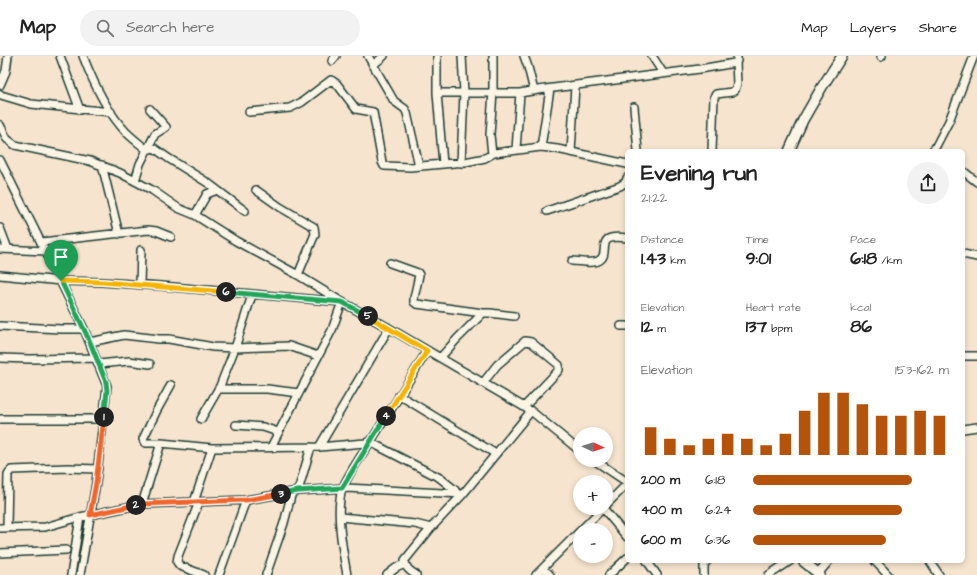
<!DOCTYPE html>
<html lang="en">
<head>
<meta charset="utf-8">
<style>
  :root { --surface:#fff; --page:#f2f2f2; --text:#222; --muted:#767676; --line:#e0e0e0; --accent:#b45309 }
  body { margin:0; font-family:"Architects Daughter",sans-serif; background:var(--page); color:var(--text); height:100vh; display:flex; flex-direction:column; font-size:15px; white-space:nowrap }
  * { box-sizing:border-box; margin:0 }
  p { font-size:13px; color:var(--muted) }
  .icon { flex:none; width:22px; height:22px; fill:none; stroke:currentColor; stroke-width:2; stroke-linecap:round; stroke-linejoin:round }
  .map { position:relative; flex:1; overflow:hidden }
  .details { position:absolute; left:625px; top:93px; width:340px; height:414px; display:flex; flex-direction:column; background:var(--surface); border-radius:6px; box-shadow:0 2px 6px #0003 }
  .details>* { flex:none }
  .needle { width:26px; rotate:94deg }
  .buttons { position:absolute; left:573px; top:371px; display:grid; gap:8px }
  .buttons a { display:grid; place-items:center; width:40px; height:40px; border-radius:50%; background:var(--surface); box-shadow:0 2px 6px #0003; font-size:20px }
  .pin { position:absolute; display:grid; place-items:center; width:34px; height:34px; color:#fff; margin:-41px -17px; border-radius:50% 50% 50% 0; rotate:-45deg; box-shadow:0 0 4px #0007 }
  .pin .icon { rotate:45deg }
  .km { position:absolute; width:20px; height:20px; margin:-10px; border-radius:50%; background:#222; color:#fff; font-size:11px; line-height:20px; text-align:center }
  .round { display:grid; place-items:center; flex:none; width:42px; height:42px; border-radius:21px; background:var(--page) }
  .overview { display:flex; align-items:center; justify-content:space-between; height:68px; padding:0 16px }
  h1 { font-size:22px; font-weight:700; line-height:30px }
  .metrics { display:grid; grid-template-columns:repeat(3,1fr); gap:6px; height:68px; padding:4px 16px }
  .metrics div { display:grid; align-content:center }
  .metrics b { font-size:17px; font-weight:700 }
  .metrics small { font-size:11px; font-weight:400 }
  .metrics p { font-size:11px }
  .chart { height:112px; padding:8px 16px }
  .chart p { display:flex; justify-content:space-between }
  .chart svg { width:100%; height:72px; margin-top:4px; stroke:var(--accent); stroke-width:6 }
  ul { padding:0 16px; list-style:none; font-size:13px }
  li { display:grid; grid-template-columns:64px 48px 1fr; align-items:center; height:30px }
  li i { height:10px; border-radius:5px; background:var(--accent) }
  header { display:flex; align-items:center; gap:24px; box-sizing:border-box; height:56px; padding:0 20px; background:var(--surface); border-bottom:1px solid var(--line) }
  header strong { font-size:19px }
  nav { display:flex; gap:22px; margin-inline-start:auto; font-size:14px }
  .search { width:280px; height:36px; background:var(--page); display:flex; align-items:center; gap:10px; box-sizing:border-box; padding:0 14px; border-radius:22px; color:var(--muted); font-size:15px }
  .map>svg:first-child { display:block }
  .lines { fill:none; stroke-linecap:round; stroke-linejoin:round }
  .minor-casing { stroke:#1f3d34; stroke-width:10 }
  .major-casing { stroke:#1f3d34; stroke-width:12 }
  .minor { stroke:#fcf5e5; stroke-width:7 }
  .major { stroke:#fcf5e5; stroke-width:9 }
  .split-1-casing { stroke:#fff; stroke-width:8 }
  .split-2-casing { stroke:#fff; stroke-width:8 }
  .split-3-casing { stroke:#fff; stroke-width:8 }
  .split-4-casing { stroke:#fff; stroke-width:8 }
  .split-5-casing { stroke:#fff; stroke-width:8 }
  .split-6-casing { stroke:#fff; stroke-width:8 }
  .split-7-casing { stroke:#fff; stroke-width:8 }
  .split-1 { stroke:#22a559; stroke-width:5 }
  .split-2 { stroke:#f0652b; stroke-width:5 }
  .split-3 { stroke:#f0652b; stroke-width:5 }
  .split-4 { stroke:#22a559; stroke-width:5 }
  .split-5 { stroke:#f5b400; stroke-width:5 }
  .split-6 { stroke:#22a559; stroke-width:5 }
  .split-7 { stroke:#f5b400; stroke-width:5 }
</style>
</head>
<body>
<header>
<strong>Map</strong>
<div class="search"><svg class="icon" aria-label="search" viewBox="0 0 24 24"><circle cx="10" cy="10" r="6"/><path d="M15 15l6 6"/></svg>Search here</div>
<nav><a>Map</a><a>Layers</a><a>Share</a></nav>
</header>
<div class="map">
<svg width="977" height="519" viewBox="0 0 977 519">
  <rect width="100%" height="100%" fill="#f6e4ce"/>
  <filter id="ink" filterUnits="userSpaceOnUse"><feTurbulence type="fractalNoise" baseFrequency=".025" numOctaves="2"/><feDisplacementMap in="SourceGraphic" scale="8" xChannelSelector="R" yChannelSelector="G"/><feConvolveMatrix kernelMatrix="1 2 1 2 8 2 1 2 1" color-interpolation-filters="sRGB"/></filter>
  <g filter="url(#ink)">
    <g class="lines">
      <defs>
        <path id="minor" d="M60,0L80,54
          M83,0C93,26 106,55 126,76C132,82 140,88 147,94L155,78L166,71L150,53
          M368,0L394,45L405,53L407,57L419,110
          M524,0L528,11L534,35
          M652,0L663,17
          M437,1V37L443,108
          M881,1L882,0
          M332,5L336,0
          M373,9L384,0
          M0,29L6,15L8,0
          M437,37H520L538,34L700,13L735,7L737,5V0
          M0,38L1,39L31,48L111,56
          M634,51L638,95
          M249,56L290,52L302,46L331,24L337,28L356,53L373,56L382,106L384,110L410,111L465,106L485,102L494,97L541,91L557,93L627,108
          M0,69L7,83L15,89L90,105L120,117L152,134L178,152L195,159L236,185L298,219L342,246L389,272L531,355L580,395
          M541,91L550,33
          M516,94L520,37
          M712,95L714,41L716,38L732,36L735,34L737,28L736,6
          M932,95L935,92L949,65L974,0
          M571,96L575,30
          M492,98L490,79L493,36V0
          M0,104L84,273L107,330L96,427L80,519
          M461,107L464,37L462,0
          M102,109L119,178
          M963,115L977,126
          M135,125L140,108L147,94L154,92L168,102L208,127L245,155
          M256,134L280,151L314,171L315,178L298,219
          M547,155L620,130L626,126L627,122
          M195,159L207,138L217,134
          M0,172L8,193
          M42,186L148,174L156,175L171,181
          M0,193L46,195
          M963,198L977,201
          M572,205C580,205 591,208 598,205C613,198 591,177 627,182
          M390,207L418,217L419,219L414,242V246L417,248L483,257
          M0,219L61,225L102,226L161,230L342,246L332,274L299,337L271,391
          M140,229L141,194
          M0,270L61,273H84
          M621,270H627
          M90,286L124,279L159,283H169L213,291L235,292L289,290L318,300
          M963,300H977
          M0,302L29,303L96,302
          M440,302L457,283L483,257H490L514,260
          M99,308L129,305L150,308
          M483,327L497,309L525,285L531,286L559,309V314L524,351
          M171,329L157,354L143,383L144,386L146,387H161L212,392L319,391L365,387L370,386L440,422L455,434L457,438
          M218,333H267L299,337
          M399,339L496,398
          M0,363H104
          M201,363L220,330L235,292L252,239
          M236,369L263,371L278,376
          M963,373L977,371
          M319,391L389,272
          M594,404L627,426
          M298,435L311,391
          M194,446L212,392
          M199,446L178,500L177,506L180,510L204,519
          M142,448L161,387
          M606,449L627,428
          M603,452L627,481
          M340,461L415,468L431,472
          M0,472L45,471L80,461L142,448L246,444L298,435L346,432L463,438L531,355
          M7,472L8,418L11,414L68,412L98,413
          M581,474L603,452
          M0,497L66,494
          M647,505L657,519
          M875,505L888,519
          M930,505L939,519
          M543,512L550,519
          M818,518L829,505
          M71,519L80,461
          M219,519L246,444
          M266,519L284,467L292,436
          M347,519C343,496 336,460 341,437C344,424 363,397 371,385C390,355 409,325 427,295
          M387,519L396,512L405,508
          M416,519C410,515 405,512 405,504L431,472L463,438
          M536,519L580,475
          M609,519L627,502
          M704,519V509L707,505
          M769,519L790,505"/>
        <path id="major" d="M789,95L803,64L822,31L842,0
          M803,505L820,519"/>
      </defs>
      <use href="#minor" class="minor-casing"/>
      <use href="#major" class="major-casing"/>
      <use href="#minor" class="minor"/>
      <use href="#major" class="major"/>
    </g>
  </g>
  <g class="lines" filter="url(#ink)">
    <defs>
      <path id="split-1" d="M61,225L90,286L106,326L107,335L104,361"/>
      <path id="split-2" d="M104,361L96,427L90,459L136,449"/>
      <path id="split-3" d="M136,449L142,448L246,444L281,438"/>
      <path id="split-4" d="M281,438L298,435L342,432L386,360"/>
      <path id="split-5" d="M368,260L427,295L386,360"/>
      <path id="split-6" d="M226,236L342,246L368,260"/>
      <path id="split-7" d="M61,225L102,226L226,236"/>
    </defs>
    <use href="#split-1" class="split-1-casing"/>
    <use href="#split-2" class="split-2-casing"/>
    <use href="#split-3" class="split-3-casing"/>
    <use href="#split-4" class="split-4-casing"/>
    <use href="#split-5" class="split-5-casing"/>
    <use href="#split-6" class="split-6-casing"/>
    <use href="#split-7" class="split-7-casing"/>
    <use href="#split-1" class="split-1"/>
    <use href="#split-2" class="split-2"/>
    <use href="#split-3" class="split-3"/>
    <use href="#split-4" class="split-4"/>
    <use href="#split-5" class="split-5"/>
    <use href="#split-6" class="split-6"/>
    <use href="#split-7" class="split-7"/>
  </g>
</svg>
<div class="buttons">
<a><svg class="needle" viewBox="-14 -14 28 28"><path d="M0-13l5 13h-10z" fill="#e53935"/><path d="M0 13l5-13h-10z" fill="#767676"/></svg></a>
<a>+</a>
<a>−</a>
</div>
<div class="pin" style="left:61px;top:225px;background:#1e9e55"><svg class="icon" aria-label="arrive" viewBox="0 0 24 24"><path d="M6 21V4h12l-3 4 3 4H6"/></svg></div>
<b class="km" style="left:104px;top:361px">1</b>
<b class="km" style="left:136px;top:449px">2</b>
<b class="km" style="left:281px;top:438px">3</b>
<b class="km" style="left:386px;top:360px">4</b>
<b class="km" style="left:368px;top:260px">5</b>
<b class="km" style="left:226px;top:236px">6</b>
<section class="details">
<div class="overview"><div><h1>Evening run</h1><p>21:22</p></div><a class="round"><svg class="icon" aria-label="share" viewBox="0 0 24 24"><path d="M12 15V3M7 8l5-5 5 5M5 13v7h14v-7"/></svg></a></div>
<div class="metrics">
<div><p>Distance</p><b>1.43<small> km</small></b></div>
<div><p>Time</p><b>9:01</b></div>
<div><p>Pace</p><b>6:18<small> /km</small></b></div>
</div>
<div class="metrics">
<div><p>Elevation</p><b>12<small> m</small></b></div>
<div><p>Heart rate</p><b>137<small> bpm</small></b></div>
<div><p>kcal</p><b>86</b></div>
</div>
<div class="chart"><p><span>Elevation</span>153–162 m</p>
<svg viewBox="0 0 160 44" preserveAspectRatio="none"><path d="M5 44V27M15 44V34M25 44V38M35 44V34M45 44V31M55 44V34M65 44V38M75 44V31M85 44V17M95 44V6M105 44V6M115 44V13M125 44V20M135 44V20M145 44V17M155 44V20"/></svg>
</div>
<ul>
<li><b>200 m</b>6:18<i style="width:81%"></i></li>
<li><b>400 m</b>6:24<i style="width:76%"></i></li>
<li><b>600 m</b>6:36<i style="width:68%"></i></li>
</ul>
</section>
</div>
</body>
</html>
